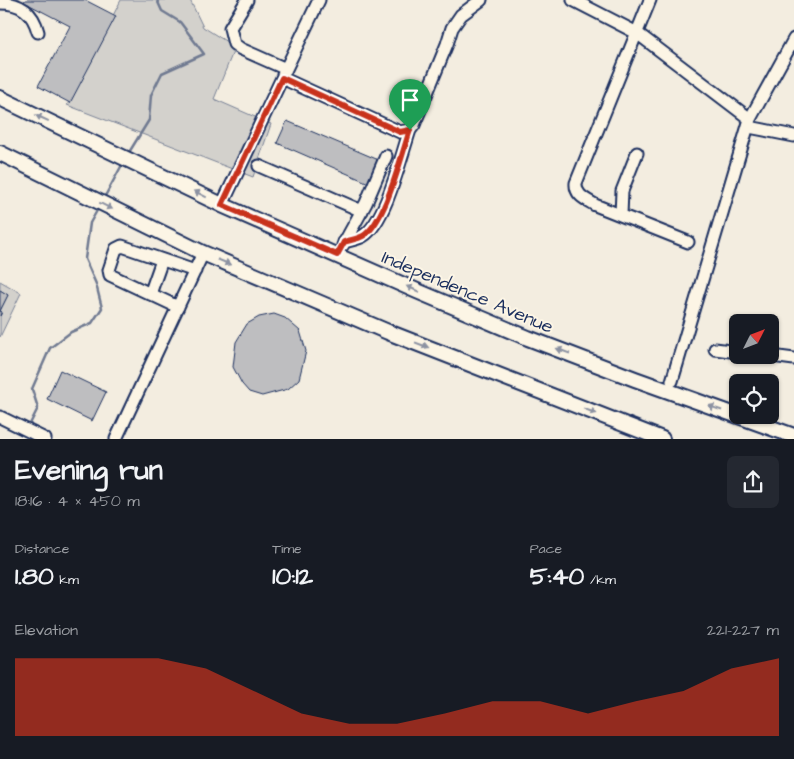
<!DOCTYPE html>
<html lang="en">
<head>
<meta charset="utf-8">
<style>
  :root { --surface:#171b24; --page:#242831; --text:#f1f3f6; --muted:#9ea1a6; --accent:#c8321e }
  body { margin:0; font-family:"Architects Daughter",sans-serif; background:var(--page); color:var(--text); height:100vh; display:flex; flex-direction:column; font-size:19px; white-space:nowrap }
  * { box-sizing:border-box; margin:0 }
  p { font-size:16px; color:var(--muted) }
  .icon { flex:none; width:28px; height:28px; fill:none; stroke:currentColor; stroke-width:2; stroke-linecap:round; stroke-linejoin:round }
  .map { position:relative; height:439px; overflow:hidden }
  .sheet { display:flex; flex-direction:column; background:var(--surface); flex:1 }
  .sheet>* { flex:none }
  .needle { width:32px; rotate:48deg }
  .controls { position:absolute; left:729px; top:314px; display:grid; gap:10px }
  .controls a { display:grid; place-items:center; width:50px; height:50px; border-radius:8px; background:var(--surface); box-shadow:0 1px 4px #0004; font-size:25px }
  .pin { position:absolute; display:grid; place-items:center; width:42px; height:42px; color:#fff; margin:-51px -21px; border-radius:50% 50% 50% 0; rotate:-45deg; box-shadow:0 0 5px #0007 }
  .pin .icon { rotate:45deg }
  .round { display:grid; place-items:center; flex:none; width:52px; height:52px; border-radius:8px; background:var(--page) }
  .overview { display:flex; align-items:center; justify-content:space-between; height:85px; padding:0 15px }
  h1 { font-size:28px; font-weight:800; line-height:38px }
  .figures { display:grid; grid-template-columns:repeat(3,1fr); gap:8px; height:85px; padding:5px 15px }
  .figures div { display:grid; align-content:center }
  .figures b { font-size:25px; font-weight:800 }
  .figures small { font-size:14px; font-weight:400 }
  .figures p { font-size:14px }
  .chart { height:140px; padding:10px 15px }
  .chart p { display:flex; justify-content:space-between }
  .chart svg { width:100%; height:90px; margin-top:5px; fill:var(--accent); opacity:.7 }
  .map>svg:first-child { display:block }
  .green { fill:#d3d1cc; stroke:#778095 }
  .lines { fill:none; stroke-linecap:round; stroke-linejoin:round }
  .stream { stroke:#707a91; stroke-width:2.5 }
  .building { fill:#bebec0; stroke:#1b2f5e }
  .minor-casing { stroke:#1b2f5e; stroke-width:15 }
  .major-casing { stroke:#1b2f5e; stroke-width:18 }
  .minor { stroke:#fcf5e5; stroke-width:11 }
  .major { stroke:#fcf5e5; stroke-width:14 }
  .oneway { fill:#8c92a2 }
  .route-casing { stroke:#fff; stroke-width:10 }
  .route { stroke:#c8321e; stroke-width:6 }
  .labels { text-anchor:middle; stroke-width:4; stroke-linejoin:round; paint-order:stroke }
  .street-label { font-size:19px; fill:#1b2f5e; stroke:#fcf5e5 }
</style>
</head>
<body>
<div class="map">
<svg width="794" height="439" viewBox="0 0 794 439">
  <rect width="100%" height="100%" fill="#f3ede0"/>
  <filter id="ink" filterUnits="userSpaceOnUse"><feTurbulence type="fractalNoise" baseFrequency=".02" numOctaves="2"/><feDisplacementMap in="SourceGraphic" scale="10" xChannelSelector="R" yChannelSelector="G"/><feConvolveMatrix kernelMatrix="1 2 1 2 8 2 1 2 1" color-interpolation-filters="sRGB"/></filter>
  <g filter="url(#ink)">
    <path class="green" d="M121,0H190L203,27L235,47L214,99L271,124L253,177L67,105Z
      M0,281L21,293L0,337V316L2,312L0,311L8,295L0,290Z"/>
    <g class="lines">
      <path class="stream" d="M128,154L149,120L151,95L162,73L204,54L180,22L162,11L157,0
        M104,198L123,163
        M29,426L38,408L32,389L50,348L71,332L92,323L102,308L96,284L85,259L90,223L99,207"/>
    </g>
    <path class="building" d="M25,0H85L116,16L70,103L38,86L70,26L24,2Z
      M287,121L381,161L371,184L277,143Z
      M0,290L8,295L0,311L2,312L0,316Z
      M274,314L285,318L300,331L306,351L299,379L288,389L262,396L249,392L242,384L233,367L236,342L247,324L259,317Z
      M60,370L106,392L92,421L47,399Z"/>
    <g class="lines">
      <defs>
        <path id="minor" d="M247,0L230,28L234,44L241,49L286,69
          M573,0L637,33L750,119
          M650,0L576,183C575,195 585,199 595,205L688,242
          M0,3C21,3 33,12 38,32
          M283,75L319,0
          M749,127L794,136
          M259,166L362,211
          M222,205L282,78L400,132L410,130L414,125L447,44L452,28L461,15L481,0
          M621,215L622,191L637,153
          M344,242C350,240 358,239 363,236C386,222 401,156 410,130
          M343,245L366,203L386,156
          M150,294L162,260
          M178,307L110,275L109,270L116,249L122,246L195,271
          M715,349L738,352
          M764,355L794,359
          M672,381L750,119L794,39
          M0,417L45,439
          M116,439L203,253"/>
        <path id="major" d="M0,98L222,205L417,291L528,338L635,379L794,436
          M0,153L203,253L388,332L662,439"/>
      </defs>
      <use href="#minor" class="minor-casing"/>
      <use href="#major" class="major-casing"/>
      <use href="#minor" class="minor"/>
      <use href="#major" class="major"/>
    </g>
    <defs><path id="oneway-solid" d="M-6-.8H1V-3.2L6.5 0L1 3.2V.8H-6Z" transform="scale(1.25)"/></defs>
    <g class="oneway">
      <use href="#oneway-solid" transform="translate(42 118) rotate(-155)"/>
      <use href="#oneway-solid" transform="translate(200 194) rotate(-154)"/>
      <use href="#oneway-solid" transform="translate(106 206) rotate(26)"/>
      <use href="#oneway-solid" transform="translate(224 262) rotate(23)"/>
      <use href="#oneway-solid" transform="translate(413 289) rotate(-156)"/>
      <use href="#oneway-solid" transform="translate(422 345) rotate(21)"/>
      <use href="#oneway-solid" transform="translate(563 351) rotate(-159)"/>
      <use href="#oneway-solid" transform="translate(715 408) rotate(-161)"/>
      <use href="#oneway-solid" transform="translate(590 411) rotate(21)"/>
    </g>
  </g>
  <g class="lines" filter="url(#ink)">
    <defs>
      <path id="route" d="M282,78L400,132L410,130C401,156 386,222 363,236C358,239 350,240 344,242L337,255L222,205Z"/>
    </defs>
    <use href="#route" class="route-casing"/>
    <use href="#route" class="route"/>
  </g>
  <g class="labels">
    <g class="street-label">
      <text transform="translate(468 291) rotate(23)" y="7">Independence Avenue</text>
    </g>
  </g>
</svg>
<div class="controls">
<a><svg class="needle" viewBox="-14 -14 28 28"><path d="M0-13l5 13h-10z" fill="#e53935"/><path d="M0 13l5-13h-10z" fill="#9ea1a6"/></svg></a>
<a><svg class="icon" aria-label="locate" viewBox="0 0 24 24"><circle cx="12" cy="12" r="6"/><path d="M12 2v4M12 18v4M2 12h4M18 12h4"/></svg></a>
</div>
<div class="pin" style="left:410px;top:130px;background:#1e9e55"><svg class="icon" aria-label="arrive" viewBox="0 0 24 24"><path d="M6 21V4h12l-3 4 3 4H6"/></svg></div>
</div>
<section class="sheet">
<div class="overview"><div><h1>Evening run</h1><p>18:16 · 4 × 450 m</p></div><a class="round"><svg class="icon" aria-label="share" viewBox="0 0 24 24"><path d="M12 15V3M7 8l5-5 5 5M5 13v7h14v-7"/></svg></a></div>
<div class="figures">
<div><p>Distance</p><b>1.80<small> km</small></b></div>
<div><p>Time</p><b>10:12</b></div>
<div><p>Pace</p><b>5:40<small> /km</small></b></div>
</div>
<div class="chart"><p><span>Elevation</span>221–227 m</p>
<svg viewBox="0 0 160 44" preserveAspectRatio="none"><path d="M0 44V6L10 6L20 6L30 6L40 11L50 22L60 33L70 38L80 38L90 33L100 27L110 27L120 33L130 27L140 22L150 11L160 6V44z"/></svg>
</div>
</section>
</body>
</html>
